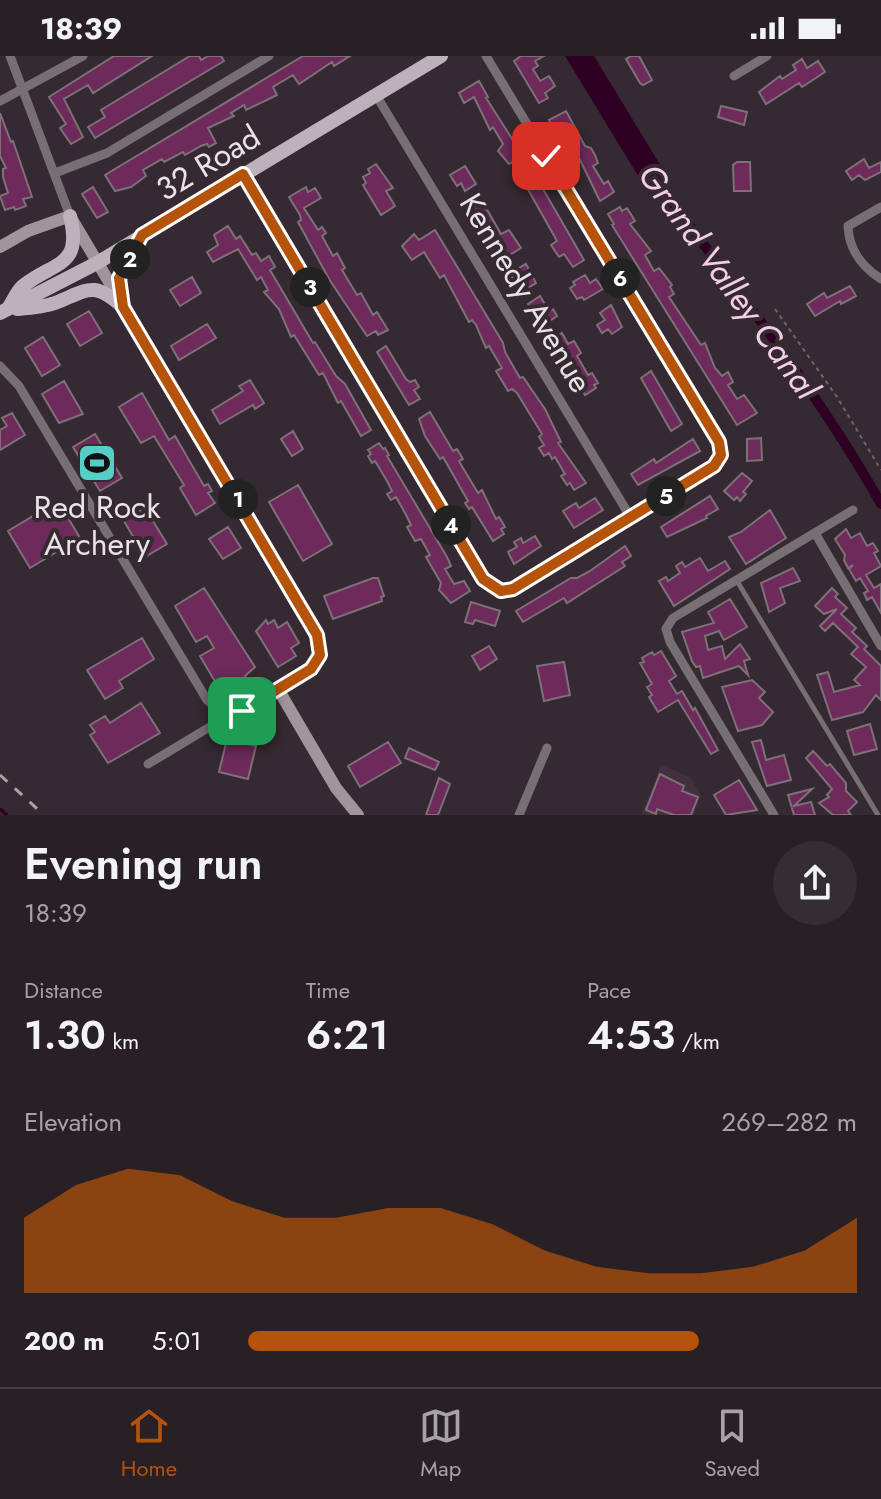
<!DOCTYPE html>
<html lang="en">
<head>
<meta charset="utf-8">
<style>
  :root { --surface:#282025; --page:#342d32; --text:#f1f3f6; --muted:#a5a3a7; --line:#443e42; --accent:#b45309 }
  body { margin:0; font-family:Jost,sans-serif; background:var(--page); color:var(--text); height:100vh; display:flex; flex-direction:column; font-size:30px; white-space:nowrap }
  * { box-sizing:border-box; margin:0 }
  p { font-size:26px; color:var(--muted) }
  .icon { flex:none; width:44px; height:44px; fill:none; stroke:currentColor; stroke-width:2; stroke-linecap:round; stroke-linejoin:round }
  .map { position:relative; height:759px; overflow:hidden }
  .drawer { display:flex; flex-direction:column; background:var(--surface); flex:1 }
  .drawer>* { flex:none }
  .pin { position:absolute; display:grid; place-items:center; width:68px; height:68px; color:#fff; margin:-34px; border-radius:16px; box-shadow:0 4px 12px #0006 }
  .km { position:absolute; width:40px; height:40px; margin:-20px; border-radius:50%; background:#222; color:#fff; font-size:22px; line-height:40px; text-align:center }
  .round { display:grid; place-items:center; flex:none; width:84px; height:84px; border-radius:42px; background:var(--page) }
  .summary { display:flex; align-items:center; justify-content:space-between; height:136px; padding:0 24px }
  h1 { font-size:44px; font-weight:600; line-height:60px }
  .metrics { display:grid; grid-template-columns:repeat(3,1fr); gap:12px; height:136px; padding:8px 24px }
  .metrics div { display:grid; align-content:center }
  .metrics b { font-size:40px; font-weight:600 }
  .metrics small { font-size:22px; font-weight:400 }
  .metrics p { font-size:22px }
  .chart { height:224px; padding:16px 24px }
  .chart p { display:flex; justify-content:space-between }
  .chart svg { width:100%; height:144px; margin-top:8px; fill:var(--accent); opacity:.7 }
  ul { padding:0 24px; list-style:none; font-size:26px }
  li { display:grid; grid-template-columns:128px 96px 1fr; align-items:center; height:60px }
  li i { height:20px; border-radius:10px; background:var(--accent) }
  .status { display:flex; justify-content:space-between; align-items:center; height:56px; padding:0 40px; background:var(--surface); direction:ltr }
  .status svg { height:22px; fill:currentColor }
  .tabs { display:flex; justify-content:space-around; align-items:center; height:112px; border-top:2px solid var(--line); background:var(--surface); font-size:22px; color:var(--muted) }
  .tabs a { display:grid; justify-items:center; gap:4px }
  .tabs .active { color:var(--accent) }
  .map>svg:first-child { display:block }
  .built { fill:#42313c }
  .water { fill:#2e0024 }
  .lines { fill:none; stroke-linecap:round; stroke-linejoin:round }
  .stream { stroke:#2e0024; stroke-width:3 }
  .canal { stroke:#2e0024; stroke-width:10 }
  .building { fill:#6d2a5b; stroke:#7d7078; stroke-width:2 }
  .path { stroke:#6e646a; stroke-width:2; stroke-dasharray:4 4; stroke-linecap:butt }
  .lane { stroke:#767074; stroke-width:5 }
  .street { stroke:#767074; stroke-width:9 }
  .secondary { stroke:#9f959b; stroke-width:12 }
  .primary { stroke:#beb2ba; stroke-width:14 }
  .rail { stroke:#aaa2a7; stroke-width:3; stroke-dasharray:10 10; stroke-linecap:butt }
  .route-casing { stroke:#fff; stroke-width:16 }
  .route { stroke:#b45309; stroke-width:10 }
  .labels { text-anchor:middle; stroke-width:8; stroke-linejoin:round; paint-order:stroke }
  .street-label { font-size:32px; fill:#e9e2e6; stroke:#352a31 }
  .poi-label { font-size:32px; fill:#e9e2e6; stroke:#352a31 }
  .water-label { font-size:34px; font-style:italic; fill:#f6cde8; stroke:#352a31 }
</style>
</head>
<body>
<div class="status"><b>18:39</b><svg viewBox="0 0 49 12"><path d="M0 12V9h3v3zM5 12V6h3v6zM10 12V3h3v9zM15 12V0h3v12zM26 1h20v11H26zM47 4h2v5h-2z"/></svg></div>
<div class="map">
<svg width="881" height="759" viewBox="0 0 881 759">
  <rect width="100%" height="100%" fill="#352a31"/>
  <path class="built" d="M661,709L690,721L701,739L693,759H641Z"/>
  <path class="water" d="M565,0H594L670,125L649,138Z"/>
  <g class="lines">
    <path class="stream" d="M0,753L7,759"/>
    <path class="canal" d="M654,121C733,230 815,331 881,448"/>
  </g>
  <path class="building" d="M114,0H152L93,37L88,29L64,43L83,81L71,88L60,72L66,68L49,41Z
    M190,0H199L201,4L208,0H221L224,5L95,82L88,71L105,61L101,54Z
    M303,0H350L334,10L332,6L299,28L293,19L273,31L277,39L246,54L244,49L231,57L234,60L208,72L216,87L209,91L207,88L201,90L185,99L183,96L164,106L162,103L143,114L146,120L131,131L115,135L105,119Z
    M521,0H544L535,5L538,10L533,13L540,25L549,20L555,30L545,37L548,42L539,47L514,5Z
    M631,0H639L652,24L643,29L640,27L626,3Z
    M802,3L807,12L818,5L825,16L802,31L799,27L766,48L759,36L780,20L782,23L796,14L793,9Z
    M479,25L488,41L486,42L518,92L514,94L519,102L509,108L498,95L503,88L493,71L490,74L474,41L464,47L459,37Z
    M721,50L747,56L744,69L718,61Z
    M566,55L585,90L591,92L595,99L598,107L593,110L604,128L608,125L614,136L600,145L579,102L574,105L562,79L559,81L549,64Z
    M0,57L11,86L13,85L32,141L23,143L26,150L15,154L14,151L5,154L0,140L8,137L3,121V113L6,112L0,100Z
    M864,103L869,112L881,106V116L865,124L859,119L852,124L846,115Z
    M737,106H750L751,135H734L733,109Z
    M376,108L393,132L386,135L395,150L381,159L363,129L366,127L363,121L370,117L368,113Z
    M465,110L476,128L465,135L461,127L457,130L450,119Z
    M532,114L584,204L573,211L564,198L559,201L551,189L557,185L521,121Z
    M93,131L108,156L97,162L82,138Z
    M306,131L308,136L315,132L321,142L304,152L318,174L322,171L326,177L322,180L333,200L337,197L345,212L342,214L357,239L361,237L373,259L377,256L388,274L378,279L376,275L367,280L329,223L298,166L301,164L300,159L289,141Z
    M481,143L501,178L509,174L521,192L505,202L503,197L499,200L470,150Z
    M620,151L622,155L627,152L635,165L630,168L651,195L645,199L654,215L659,212L672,229L670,231L674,238L669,241L701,289L705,287L715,312L722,320L728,316L733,326L728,329L737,343L744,339L757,357L737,369L612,169L614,168L608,158Z
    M228,170L236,183L240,180L252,199L256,197L261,205L269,200L275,211L270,214L313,287L315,286L336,320L345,328L371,374L361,380L341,345L338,347L323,317L319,319L294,279L291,281L279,253L264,236L268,234L261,221L257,224L238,193L213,206L207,196L218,189L214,179Z
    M435,174L503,287L505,296L520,322L523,321L545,353L561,386L558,387L586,427L574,434L570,427L567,429L561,420L565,418L555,401L552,403L549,397L544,400L539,392L544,389L539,381L542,378L517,337L512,333L508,335L496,315L502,312L489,290L486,292L476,269L472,264L469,266L444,219L440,222L424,196L412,204L402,190L414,178L419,184Z
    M526,208L536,227L519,237L510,217Z
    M585,219L590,227L596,223L603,233L584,244L582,241L577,243L570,232L575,229L573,226Z
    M192,221L201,237L180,250L170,234Z
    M850,230L856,240L841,248L840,245L815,260L807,248L824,237L827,242Z
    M540,240L549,255L553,253L557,260L541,271L528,248Z
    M611,249L622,271L612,278L608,273L602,277L597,269L605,264L600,257Z
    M89,255L102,277L80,290L67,268Z
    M207,268L216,282L179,304L171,290Z
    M562,277L568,288L574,285L581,297L577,300L588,319L592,317L598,327L594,329L596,332L585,339L551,284Z
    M43,281L60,309L42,320L25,292Z
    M386,290L406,323L410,326L415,324L419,331L414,334L420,343L409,349L377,296Z
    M651,315L682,368L671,375L641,322Z
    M250,324L264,347L255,353L253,349L220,368L212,354L243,335L239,330Z
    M64,325L83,358L59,367L42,338Z
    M142,337L169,384L175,380L204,430L208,428L212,435L208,437L215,447L196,459L180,432L184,429L154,380L141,387L119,351Z
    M430,356L453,395L457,393L463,403L459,405L463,412L478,437L482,434L496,463L499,461L505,471L501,473L504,478L493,485L472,451L469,453L465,447L468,445L443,401L440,403L425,380L419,363Z
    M12,357L25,379L0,394V374L7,370L2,362Z
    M293,375L303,393L292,400L281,383Z
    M95,378L122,422L100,435L73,391Z
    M761,382L762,404L747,405V383Z
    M693,383L700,395L638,429L631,418L654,403L656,407Z
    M379,387L383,393L385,392L389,399L387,400L447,501L451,510L445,513L454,528L464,525L470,535L451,547L439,534L441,527L426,501L430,499L421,483L415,485L407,471L411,469L405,457L396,441L391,444L387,438L392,435L387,425L375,405L372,407L368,400L371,398L368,394Z
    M742,417L752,425L743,436L746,438L740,445L737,441L734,444L724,435Z
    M298,429L332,488L303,505L269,446Z
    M710,440L718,453L706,460L707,462L667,481L661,471Z
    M595,442L603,454L574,472L563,455L576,447L579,452Z
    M58,445L80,482L30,512L8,475Z
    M145,452L167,488L145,501L124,465Z
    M770,454L786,482L746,508L729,481L741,476Z
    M228,471L241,492L223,503L209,483Z
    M846,473L851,482L860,477L867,490L873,487L878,495L874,497L881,510L866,519L874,532L881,528V557L872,541L867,544L864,537L868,535L860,522L856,525L849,513L853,509L848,512L844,504L845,499L835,483Z
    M535,480L541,490L514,508L508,496L517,491L514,486L521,482L523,487Z
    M625,490L631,500L622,506L625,510L567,547L564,542L523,566L516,555L571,522H577L590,515Z
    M700,502L708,515L725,505L730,513L674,550L659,525L666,521L668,525L680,517L676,510L682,506L685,511Z
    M793,512L800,525L780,532L785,547L769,556L761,527Z
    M373,522H378L384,540L381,541L382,545L333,563L324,540Z
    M204,532L255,611L245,620L250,628L231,640L226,631L220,634L200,600L214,592L207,580L196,586L175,550Z
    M832,532L838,538L835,541L847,552L841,558L856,572L852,576L867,590L864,593L881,610V644L876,639L863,656L832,664L817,619L828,616L834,636L860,629L854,624L866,611L851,598L858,591L833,567L825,575L820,570L837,553L824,558L815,550Z
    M730,543L747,571L724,584L719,575L705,580L708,594L722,590L725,603L740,588L750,603L744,605L748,619L739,610L703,622L700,610L696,611L692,605L682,576L714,567L708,556Z
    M471,546L500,555L495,570L475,564L473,568L465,566Z
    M266,564L268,568L274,564L278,572L287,566L299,587L291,592L296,600L278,611L256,575Z
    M142,582L154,603L119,625L123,632L105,643L87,614Z
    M489,590L497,603L480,614L472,600Z
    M661,595L676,620L669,625L677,638L682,635L693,654L695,652L718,694L711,698L678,644L658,656L649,641L652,639L647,631L652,628L640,607L644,606L642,602L652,596L654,599Z
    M564,606L570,639L544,645L537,610Z
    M752,624L765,636L759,642L773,656L762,669L738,675L722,631Z
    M141,647L160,677L108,707L90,679L95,676L90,669L105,660L110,667Z
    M870,668L877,693L854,699L847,675Z
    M227,683L256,690L248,723L219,716Z
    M761,684L766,704L784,699L791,724L767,730L752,686Z
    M388,686L401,707L360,731L348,710Z
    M409,692L439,706L435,714L405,702Z
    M813,695L827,710L830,708L846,727V735L857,746L848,755L851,759H833L819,747L829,741L827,739L832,733L806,702Z
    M660,718L684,730L682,735L698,741L691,759H674L657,753L656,758L646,754Z
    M439,722L450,728L438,759H426Z
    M739,724L757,754L726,759L714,739Z
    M812,733L794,750L811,746L815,759H794L788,739Z"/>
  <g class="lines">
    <path class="path" d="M775,253L837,341L881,414"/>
    <path class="lane" d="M737,525L878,759"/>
    <path class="street" d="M10,0L70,160
      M734,20L767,0
      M376,39L631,462
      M0,45L83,0
      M55,117L107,97L269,0
      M243,118L483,523L501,535L513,533L714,410L721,399L719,386L486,0
      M881,151L848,170C849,194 861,210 881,223
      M0,310L19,330L207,644C233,669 253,648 278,633
      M815,477L881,590
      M148,708L213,669L222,656
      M519,759L547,692
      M774,759L670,586L666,573L673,562L853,454"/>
    <path class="secondary" d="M0,191L28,175L70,160L313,570L320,590L316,607L278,633L336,732L358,759"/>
    <path class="primary" d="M9,251C13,245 17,235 23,230C54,205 83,212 70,160
      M123,251L119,222L142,180
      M17,253C30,252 44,251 55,247C88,234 93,224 123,251
      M0,257L97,207L441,0"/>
    <path class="rail" d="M0,719L44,759"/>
  </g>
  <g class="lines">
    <defs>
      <path id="route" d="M242,655L311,613L320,599L317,579L123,251L119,222L142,179L243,118L483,523L501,535L513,533L714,410L721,399L719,386L546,100"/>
    </defs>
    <use href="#route" class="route-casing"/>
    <use href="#route" class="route"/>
  </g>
  <defs>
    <symbol id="stadium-square" viewBox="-11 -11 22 22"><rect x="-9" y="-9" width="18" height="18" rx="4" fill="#55cec6" stroke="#352a31"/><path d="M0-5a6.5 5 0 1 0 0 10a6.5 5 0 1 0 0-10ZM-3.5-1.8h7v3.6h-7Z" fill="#111"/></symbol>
  </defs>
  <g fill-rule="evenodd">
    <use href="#stadium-square" x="75" y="385" width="44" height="44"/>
  </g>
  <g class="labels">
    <g class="street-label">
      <text transform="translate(208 107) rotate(-31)" y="11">32 Road</text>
      <text transform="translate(526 237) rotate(59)" y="11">Kennedy Avenue</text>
    </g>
    <g class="poi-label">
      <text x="97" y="462">Red Rock<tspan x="97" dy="37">Archery</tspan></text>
    </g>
    <g class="water-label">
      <text transform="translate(729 225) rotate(54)" y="12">Grand Valley Canal</text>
    </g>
  </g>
</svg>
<div class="pin" style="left:242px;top:655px;background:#1e9e55"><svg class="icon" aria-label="arrive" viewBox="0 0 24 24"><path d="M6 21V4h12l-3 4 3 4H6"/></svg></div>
<div class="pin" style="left:546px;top:100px;background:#d93025"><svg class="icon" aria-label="check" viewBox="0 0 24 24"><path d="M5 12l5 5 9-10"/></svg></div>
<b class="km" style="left:238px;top:443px">1</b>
<b class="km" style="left:130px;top:203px">2</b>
<b class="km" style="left:310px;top:231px">3</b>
<b class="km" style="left:451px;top:469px">4</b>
<b class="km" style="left:666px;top:440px">5</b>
<b class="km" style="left:620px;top:222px">6</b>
</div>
<section class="drawer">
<div class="summary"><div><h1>Evening run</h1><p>18:39</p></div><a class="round"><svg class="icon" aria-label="share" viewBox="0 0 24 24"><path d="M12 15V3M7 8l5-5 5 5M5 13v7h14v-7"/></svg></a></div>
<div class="metrics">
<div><p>Distance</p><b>1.30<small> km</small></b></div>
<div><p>Time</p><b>6:21</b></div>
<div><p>Pace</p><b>4:53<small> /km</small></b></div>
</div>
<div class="chart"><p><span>Elevation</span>269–282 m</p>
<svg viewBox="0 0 160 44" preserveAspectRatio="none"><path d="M0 44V21L10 11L20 6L30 8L40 16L50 21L60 21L70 18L80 18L90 23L100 31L110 36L120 38L130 38L140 36L150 31L160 21V44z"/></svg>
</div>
<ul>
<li><b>200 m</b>5:01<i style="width:74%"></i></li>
</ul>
</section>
<nav class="tabs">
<a class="active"><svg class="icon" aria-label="home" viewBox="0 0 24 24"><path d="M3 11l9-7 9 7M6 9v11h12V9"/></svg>Home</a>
<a><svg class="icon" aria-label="map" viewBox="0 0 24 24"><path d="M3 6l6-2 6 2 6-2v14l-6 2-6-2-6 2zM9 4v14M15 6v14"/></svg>Map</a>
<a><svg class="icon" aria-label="saved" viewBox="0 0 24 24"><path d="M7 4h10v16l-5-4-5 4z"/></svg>Saved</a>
</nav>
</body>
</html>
